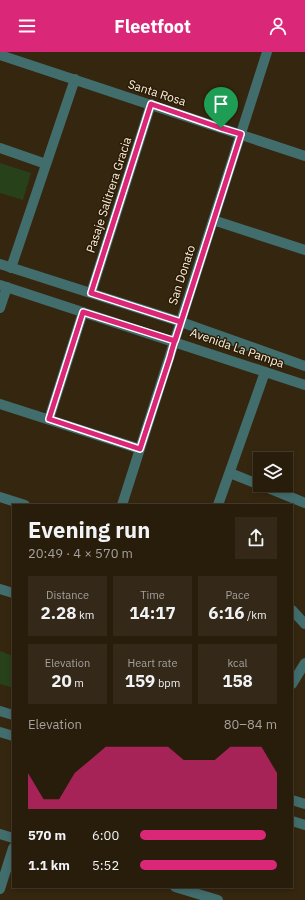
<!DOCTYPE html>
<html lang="en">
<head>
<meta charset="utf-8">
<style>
  :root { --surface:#281c0b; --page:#342919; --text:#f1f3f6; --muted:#a5a19d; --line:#443a2c; --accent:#db2777 }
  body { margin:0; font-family:"IBM Plex Sans",sans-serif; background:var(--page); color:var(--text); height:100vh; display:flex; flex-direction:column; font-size:15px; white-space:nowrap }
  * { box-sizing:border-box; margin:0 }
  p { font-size:13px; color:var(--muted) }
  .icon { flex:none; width:22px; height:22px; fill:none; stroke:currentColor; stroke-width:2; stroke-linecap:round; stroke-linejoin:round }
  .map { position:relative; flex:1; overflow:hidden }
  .drawer { position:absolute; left:12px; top:452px; width:281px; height:384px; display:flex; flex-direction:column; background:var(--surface); border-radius:0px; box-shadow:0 2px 6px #0003,0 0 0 1px var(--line) }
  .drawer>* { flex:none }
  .controls { position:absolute; left:253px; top:400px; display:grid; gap:8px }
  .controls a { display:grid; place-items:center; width:40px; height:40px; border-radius:0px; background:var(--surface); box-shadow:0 2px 6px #0003,0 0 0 1px var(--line); font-size:20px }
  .pin { position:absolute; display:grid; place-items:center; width:34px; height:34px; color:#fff; margin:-41px -17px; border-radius:50% 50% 50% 0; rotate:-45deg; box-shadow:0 0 4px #0007 }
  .pin .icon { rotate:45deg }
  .round { display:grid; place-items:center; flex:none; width:42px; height:42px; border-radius:0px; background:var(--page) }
  .summary { display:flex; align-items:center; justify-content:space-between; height:68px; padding:0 16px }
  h1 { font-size:22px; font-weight:800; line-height:30px }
  .stats { display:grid; grid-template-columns:repeat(3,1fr); gap:6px; height:68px; padding:4px 16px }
  .stats div { display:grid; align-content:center; border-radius:0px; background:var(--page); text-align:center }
  .stats b { font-size:17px; font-weight:800 }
  .stats small { font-size:11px; font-weight:400 }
  .stats p { font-size:11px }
  .chart { height:112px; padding:8px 16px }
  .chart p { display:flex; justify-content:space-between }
  .chart svg { width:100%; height:72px; margin-top:4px; fill:var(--accent); opacity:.7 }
  ul { padding:0 16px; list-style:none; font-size:13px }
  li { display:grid; grid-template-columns:64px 48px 1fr; align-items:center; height:30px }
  li i { height:10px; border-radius:5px; background:var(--accent) }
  header { display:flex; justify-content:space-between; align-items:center; height:52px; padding:0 16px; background:var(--accent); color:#fff; font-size:18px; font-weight:800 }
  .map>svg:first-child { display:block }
  .green { fill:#27411a }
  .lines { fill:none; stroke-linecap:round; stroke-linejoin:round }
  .minor { stroke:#426d6d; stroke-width:10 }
  .tertiary { stroke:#426d6d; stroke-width:10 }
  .route-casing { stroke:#fff; stroke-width:8 }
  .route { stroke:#db2777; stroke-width:5 }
  .labels { text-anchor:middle; stroke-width:3; stroke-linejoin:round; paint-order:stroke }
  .street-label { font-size:12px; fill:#fbf1e3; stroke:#2b1c05 }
</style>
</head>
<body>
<header><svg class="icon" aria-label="menu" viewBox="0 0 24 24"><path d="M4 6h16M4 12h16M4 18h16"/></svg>Fleetfoot<svg class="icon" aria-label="person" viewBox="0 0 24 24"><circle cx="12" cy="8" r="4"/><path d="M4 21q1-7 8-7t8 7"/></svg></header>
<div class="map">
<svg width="305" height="848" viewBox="0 0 305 848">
  <rect width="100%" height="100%" fill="#35260f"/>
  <path class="green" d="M0,111L31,121L23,148L0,141Z
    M0,599L13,604V636L0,632Z"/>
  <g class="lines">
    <path class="minor" d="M0,3L305,104
      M0,96L46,112
      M213,168L305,198
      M11,216L75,27
      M91,241L151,52
      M0,256L7,235
      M0,352L140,397
      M49,367L83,260
      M230,421L260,433
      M261,433L305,451
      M0,445L25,453
      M122,453L267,0
      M218,453L265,320
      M0,537L13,541
      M292,558L305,572
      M292,632L305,611
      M0,782L13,786
      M175,835L218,848
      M0,837L13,796"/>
    <path class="tertiary" d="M0,212L181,270L305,314
      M0,233L305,333
      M0,659L13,663
      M0,680L13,684
      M292,748L305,752
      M292,769L305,773"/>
  </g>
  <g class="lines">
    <defs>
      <path id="route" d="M221,76L241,82L175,289L83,260L49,367L140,397L170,305C173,293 177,282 181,270L91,241L151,52L221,76"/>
    </defs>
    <use href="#route" class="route-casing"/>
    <use href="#route" class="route"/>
  </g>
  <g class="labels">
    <g class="street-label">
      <text transform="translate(157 41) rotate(18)" y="4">Santa Rosa</text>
      <text transform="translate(109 143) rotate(-72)" y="4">Pasaje Salitrera Gracia</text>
      <text transform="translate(182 223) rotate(-72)" y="4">San Donato</text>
      <text transform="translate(237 296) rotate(19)" y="4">Avenida La Pampa</text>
    </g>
  </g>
</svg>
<div class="controls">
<a><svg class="icon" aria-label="layers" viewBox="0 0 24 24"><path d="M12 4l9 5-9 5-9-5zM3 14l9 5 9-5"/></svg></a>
</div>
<div class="pin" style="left:221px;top:76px;background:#1e9e55"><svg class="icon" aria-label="arrive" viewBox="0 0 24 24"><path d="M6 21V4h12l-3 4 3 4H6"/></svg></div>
<section class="drawer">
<div class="summary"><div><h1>Evening run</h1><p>20:49 · 4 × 570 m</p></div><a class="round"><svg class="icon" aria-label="share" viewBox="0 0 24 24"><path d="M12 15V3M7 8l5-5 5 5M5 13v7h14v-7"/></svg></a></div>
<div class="stats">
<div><p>Distance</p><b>2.28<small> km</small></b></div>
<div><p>Time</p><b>14:17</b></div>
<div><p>Pace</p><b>6:16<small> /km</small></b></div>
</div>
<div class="stats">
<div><p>Elevation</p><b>20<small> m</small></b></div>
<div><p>Heart rate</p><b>159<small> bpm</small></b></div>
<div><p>kcal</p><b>158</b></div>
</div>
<div class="chart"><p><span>Elevation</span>80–84 m</p>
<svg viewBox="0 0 160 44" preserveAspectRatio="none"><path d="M0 44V22L10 38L20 38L30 22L40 14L50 6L60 6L70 6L80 6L90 6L100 14L110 14L120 14L130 6L140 6L150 6L160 22V44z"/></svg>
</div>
<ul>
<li><b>570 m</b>6:00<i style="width:92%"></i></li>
<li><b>1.1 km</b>5:52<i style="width:100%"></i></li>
</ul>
</section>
</div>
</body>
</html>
